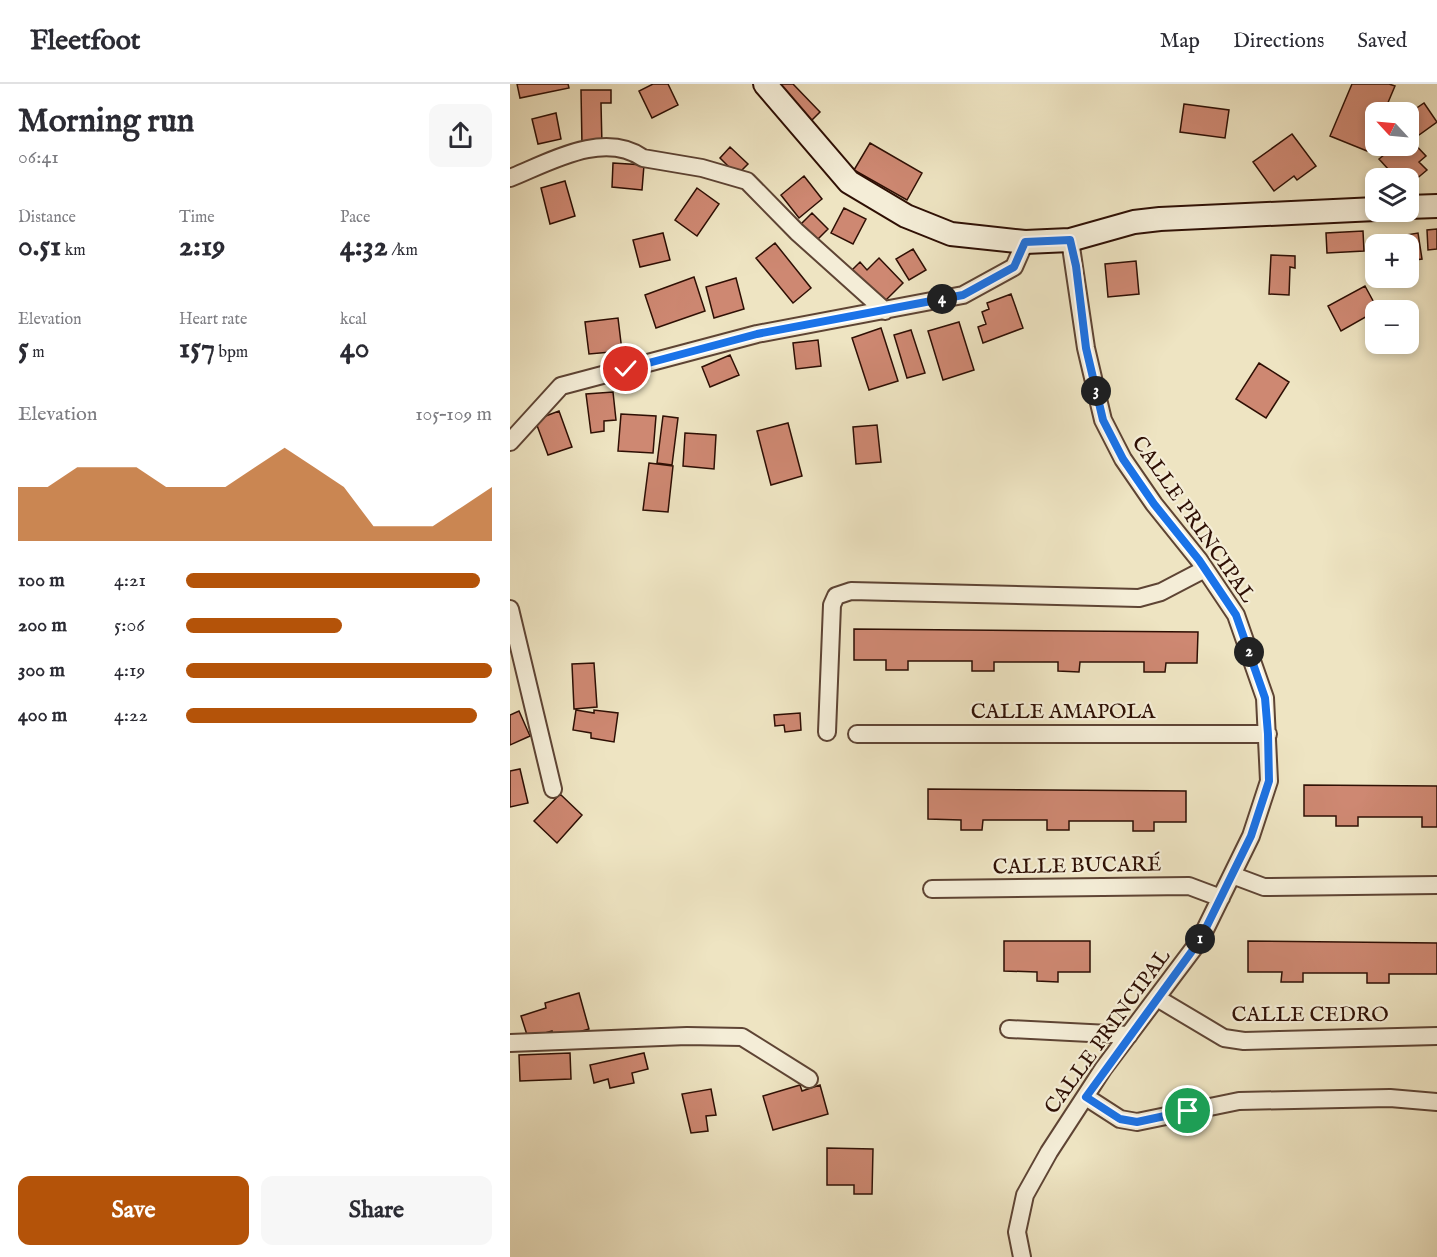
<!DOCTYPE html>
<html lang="en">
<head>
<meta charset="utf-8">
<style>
  :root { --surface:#fff; --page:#f7f7f7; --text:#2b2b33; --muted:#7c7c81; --line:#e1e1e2; --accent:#b45309 }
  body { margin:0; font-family:"IM FELL English",serif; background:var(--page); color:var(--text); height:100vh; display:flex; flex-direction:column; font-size:22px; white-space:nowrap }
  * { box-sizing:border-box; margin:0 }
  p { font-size:20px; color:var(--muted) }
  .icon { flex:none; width:33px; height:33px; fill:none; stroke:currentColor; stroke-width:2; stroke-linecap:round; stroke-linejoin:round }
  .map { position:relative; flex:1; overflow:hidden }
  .details { display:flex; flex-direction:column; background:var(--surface); width:510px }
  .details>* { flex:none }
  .needle { width:39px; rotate:296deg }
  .controls { position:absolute; left:855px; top:18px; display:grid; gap:12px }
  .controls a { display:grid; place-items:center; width:54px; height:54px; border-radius:12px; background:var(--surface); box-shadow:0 3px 9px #0003; font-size:30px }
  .pin { position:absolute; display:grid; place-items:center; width:51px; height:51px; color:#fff; margin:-26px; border:3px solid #fff; border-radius:50%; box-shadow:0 2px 6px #0007 }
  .km { position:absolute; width:30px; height:30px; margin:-15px; border-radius:50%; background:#222; color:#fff; font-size:16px; line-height:30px; text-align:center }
  .round { display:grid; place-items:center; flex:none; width:63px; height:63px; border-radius:12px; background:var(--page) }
  .headline { display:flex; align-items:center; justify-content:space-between; height:102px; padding:0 18px }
  h1 { font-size:33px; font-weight:700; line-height:45px }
  .figures { display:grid; grid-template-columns:repeat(3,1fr); gap:9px; height:102px; padding:6px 18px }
  .figures div { display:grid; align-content:center }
  .figures b { font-size:30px; font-weight:700 }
  .figures small { font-size:16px; font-weight:400 }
  .figures p { font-size:16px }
  .chart { height:168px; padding:12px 18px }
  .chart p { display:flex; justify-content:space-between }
  .chart svg { width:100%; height:108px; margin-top:6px; fill:var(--accent); opacity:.7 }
  .primary-button { display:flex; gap:12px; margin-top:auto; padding:12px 18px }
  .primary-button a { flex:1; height:69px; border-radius:12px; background:var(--accent); color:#fff; font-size:24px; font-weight:700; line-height:69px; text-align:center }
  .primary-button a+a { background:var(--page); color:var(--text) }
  ul { padding:0 18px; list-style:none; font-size:20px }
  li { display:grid; grid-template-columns:96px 72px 1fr; align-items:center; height:45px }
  li i { height:15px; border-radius:8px; background:var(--accent) }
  header { display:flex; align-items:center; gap:36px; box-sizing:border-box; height:84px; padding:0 30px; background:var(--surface); border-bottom:2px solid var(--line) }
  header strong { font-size:28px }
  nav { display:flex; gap:33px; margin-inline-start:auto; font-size:21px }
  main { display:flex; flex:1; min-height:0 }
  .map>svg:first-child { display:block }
  .building { fill:#ce8872; stroke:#2e0f04; stroke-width:1.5 }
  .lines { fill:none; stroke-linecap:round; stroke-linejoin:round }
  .street-casing { stroke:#5e4434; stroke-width:20 }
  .secondary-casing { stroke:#2e0f04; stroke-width:26 }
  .street { stroke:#f4edd7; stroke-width:16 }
  .secondary { stroke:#f4edd7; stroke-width:22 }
  .route-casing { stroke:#fff; stroke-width:12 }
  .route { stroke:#1a73e8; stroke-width:8 }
  .labels { text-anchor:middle; stroke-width:4.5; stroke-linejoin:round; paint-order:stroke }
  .street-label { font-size:21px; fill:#2e0f04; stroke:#f4edd7 }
</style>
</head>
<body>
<header>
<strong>Fleetfoot</strong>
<nav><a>Map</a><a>Directions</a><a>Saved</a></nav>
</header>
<main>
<section class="details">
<div class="headline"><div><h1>Morning run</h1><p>06:41</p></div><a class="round"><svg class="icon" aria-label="share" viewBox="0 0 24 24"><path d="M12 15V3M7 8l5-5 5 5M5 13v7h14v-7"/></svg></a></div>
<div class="figures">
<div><p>Distance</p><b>0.51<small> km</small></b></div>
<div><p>Time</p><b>2:19</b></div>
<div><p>Pace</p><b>4:32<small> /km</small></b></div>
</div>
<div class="figures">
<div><p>Elevation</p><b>5<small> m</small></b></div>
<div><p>Heart rate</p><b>157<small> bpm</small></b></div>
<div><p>kcal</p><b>40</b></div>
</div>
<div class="chart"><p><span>Elevation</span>105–109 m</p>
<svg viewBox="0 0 160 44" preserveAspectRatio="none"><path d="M0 44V22L10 22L20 14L30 14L40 14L50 22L60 22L70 22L80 14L90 6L100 14L110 22L120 38L130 38L140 38L150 30L160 22V44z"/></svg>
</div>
<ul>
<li><b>100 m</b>4:21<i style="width:96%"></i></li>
<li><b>200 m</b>5:06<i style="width:51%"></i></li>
<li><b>300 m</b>4:19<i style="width:100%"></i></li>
<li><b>400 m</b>4:22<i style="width:95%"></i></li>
</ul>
<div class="primary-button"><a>Save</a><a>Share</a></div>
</section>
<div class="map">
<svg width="927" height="1173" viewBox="0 0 927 1173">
  <rect width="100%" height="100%" fill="#eee4c2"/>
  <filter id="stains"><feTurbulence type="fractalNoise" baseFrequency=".00333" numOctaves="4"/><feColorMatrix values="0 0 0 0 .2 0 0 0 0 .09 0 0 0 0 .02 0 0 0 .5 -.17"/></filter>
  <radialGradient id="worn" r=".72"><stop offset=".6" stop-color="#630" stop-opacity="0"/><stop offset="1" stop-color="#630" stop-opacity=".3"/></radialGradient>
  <path class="building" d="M7,0H58L59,4L10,14Z
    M143,0H158L168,21L142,34L129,7Z
    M258,0H283L310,28L297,41Z
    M842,0H879L885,2L874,28H866V47L857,67L820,52Z
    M71,6H101V19H91L92,62H72Z
    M914,19L927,38L909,51L898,37V30Z
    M674,20L719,26L715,54L670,48Z
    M46,29L51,55L28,60L22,35Z
    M782,50L806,82L787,96L784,92L764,107L743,78Z
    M898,53L916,72L909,78L917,86L898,102V94H871L879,86L869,75L885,62H898Z
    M360,59L412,89L397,116L344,86Z
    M220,63L238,80L227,91L210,74Z
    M103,79L134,81L132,106L102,103Z
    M294,92L312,115L289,134L271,111Z
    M55,97L65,132L40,140L31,104Z
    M187,104L209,120L187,152L165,136Z
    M334,124L356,135L343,160L321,149Z
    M302,129L318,145L307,156L291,140Z
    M927,145V165L918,166L917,146Z
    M853,147L854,167L817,169L816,149Z
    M153,149L160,176L130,183L123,156Z
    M908,149L912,175L898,177V160H872L871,155Z
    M265,159L301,204L283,219L246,174Z
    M403,165L416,186L399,196L386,175Z
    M761,171L785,172V184L780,183L779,211L759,210Z
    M369,174L393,199L373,219L342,186L350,178L357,186Z
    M626,177L629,210L598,213L595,180Z
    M184,193L195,227L146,244L135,211Z
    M226,194L234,225L204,234L196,203Z
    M855,202L868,226L831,247L818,222Z
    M501,210L513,244L473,259L468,243L476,240L472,228L479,225L477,219Z
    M108,234L112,267L79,270L75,238Z
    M449,238L464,286L433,296L418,247Z
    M371,244L388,297L359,306L342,254Z
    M401,246L415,289L397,294L384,251Z
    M308,256L311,282L286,285L283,259Z
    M220,271L229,291L200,303L192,283Z
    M749,279L779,298L756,334L726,315Z
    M103,308L106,336L94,337V347L81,349L76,310Z
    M49,327L62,363L38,371L25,336Z
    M111,330L146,332L143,369L108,367Z
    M153,332L168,334L162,381L147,379Z
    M278,339L292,392L261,401L247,347Z
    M367,341L371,378L346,380L343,343Z
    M175,349L206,351L204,385L173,382Z
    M139,379L163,382L158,428L133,426Z
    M344,545L688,548L687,579H656L655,588H634V578H570L569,588L548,587V578H484V587H462V577H398V586H376V576H344Z
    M84,579L87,623L64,625L62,580Z
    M66,626L84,629V626L108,629L104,658L81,654V649L63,646Z
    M9,627L20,652L0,661V631Z
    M290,629L291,646L275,648L274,641L265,642L264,631Z
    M10,685L18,719L0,723V687Z
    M794,701L927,702V743H912V733H848V742H826V732H794Z
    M418,705L676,707V738H644V747H623V737H559V746H537V736H473L472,746H451V736L418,735Z
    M50,710L72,731L47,759L24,737Z
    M494,857H580V888H548V898L527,897V888L494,887Z
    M738,857L927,859V890H879V899H857V889H793V898H771L772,888H738Z
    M69,909L79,945L44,955L42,947L18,954L11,932L36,924L35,919Z
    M60,969L61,995L10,997L9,971Z
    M134,969L138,985L122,989L124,999L100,1004L98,995L84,999L80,981Z
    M290,1001L292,1007L310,1001L318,1030L263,1046L253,1012Z
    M201,1005L206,1031L196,1032L198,1047L181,1049L172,1010Z
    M317,1064L363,1065L362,1110H344V1101H317Z"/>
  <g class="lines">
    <defs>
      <path id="street" d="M0,94C38,79 93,46 133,74L192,84L237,97L287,148L375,227
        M0,358L51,302L247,250L453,211L504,183L515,158
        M0,525L43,705
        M317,648L322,521L326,512L341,507L629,514L651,508L695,485
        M347,650H758
        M722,791L754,803L927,801
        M422,805L679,802L711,814
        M647,914L714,954L734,957L927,952
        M499,945L619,951
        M0,959L177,952L232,953L299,995
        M576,1013L610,1035L627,1038L729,1017L880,1014L927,1018
        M512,1173L507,1148L515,1111L539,1068L593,985L690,856L741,752L759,697L755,614L726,531L689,476L644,420L613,375L593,336L576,264L560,156"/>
      <path id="secondary" d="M255,0L339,98L396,132L441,150L515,158L560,156L624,138L650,135L866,125
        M898,123L927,122"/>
    </defs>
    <use href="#street" class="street-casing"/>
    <use href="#secondary" class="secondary-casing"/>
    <use href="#street" class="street"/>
    <use href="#secondary" class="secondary"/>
  </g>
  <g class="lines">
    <defs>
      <path id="route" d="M116,285L247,250L453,211L504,183L515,158L560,156L566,182L576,264L593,336L613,375L644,420L689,476L726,531L755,614L758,650L759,697L741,752L690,856L576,1013L610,1035L627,1038L678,1027"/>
    </defs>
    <use href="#route" class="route-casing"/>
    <use href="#route" class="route"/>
  </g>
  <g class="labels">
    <g class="street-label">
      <text transform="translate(684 435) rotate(55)" y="7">CALLE PRINCIPAL</text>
      <text x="553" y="634">CALLE AMAPOLA</text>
      <text transform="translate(567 781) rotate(-1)" y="7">CALLE BUCARÉ</text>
      <text x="800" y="937">CALLE CEDRO</text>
      <text transform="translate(597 947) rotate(-54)" y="7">CALLE PRINCIPAL</text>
    </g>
  </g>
  <rect width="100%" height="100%" filter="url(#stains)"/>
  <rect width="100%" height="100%" fill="url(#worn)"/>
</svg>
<div class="controls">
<a><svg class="needle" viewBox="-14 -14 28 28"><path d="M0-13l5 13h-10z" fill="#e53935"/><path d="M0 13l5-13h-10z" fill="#7c7c81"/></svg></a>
<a><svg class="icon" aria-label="layers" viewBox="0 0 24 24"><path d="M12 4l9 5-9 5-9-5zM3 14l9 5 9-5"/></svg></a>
<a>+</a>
<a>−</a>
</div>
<div class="pin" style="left:678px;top:1027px;background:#1e9e55"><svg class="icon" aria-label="arrive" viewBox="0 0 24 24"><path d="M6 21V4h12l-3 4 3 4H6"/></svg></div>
<div class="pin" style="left:116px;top:285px;background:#d93025"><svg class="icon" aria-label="check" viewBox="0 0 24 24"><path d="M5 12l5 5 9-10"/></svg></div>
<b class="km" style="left:690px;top:855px">1</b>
<b class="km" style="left:739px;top:568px">2</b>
<b class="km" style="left:586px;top:307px">3</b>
<b class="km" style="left:432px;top:215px">4</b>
</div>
</main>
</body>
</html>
